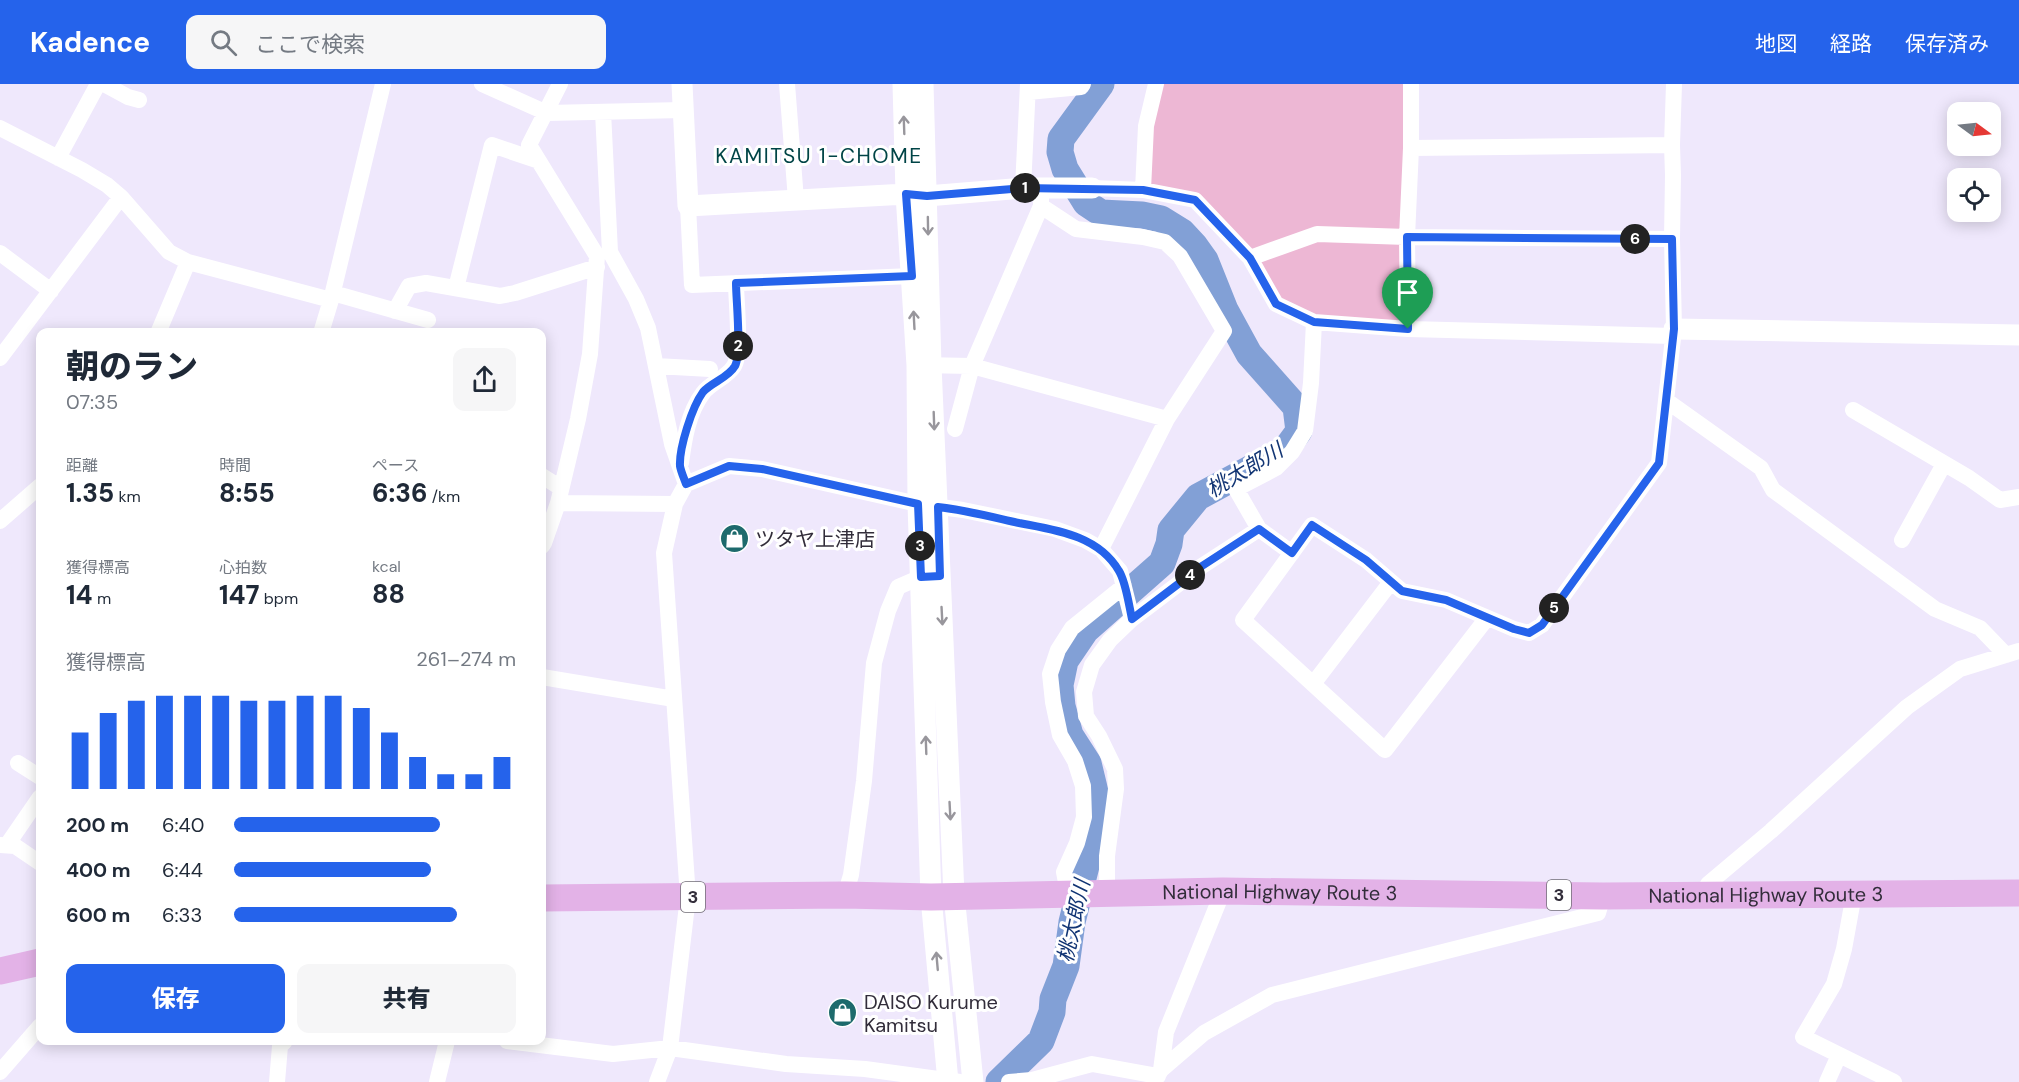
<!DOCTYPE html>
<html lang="ja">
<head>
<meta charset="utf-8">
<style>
  :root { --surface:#fff; --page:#f6f6f7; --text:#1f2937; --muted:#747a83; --accent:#2563eb }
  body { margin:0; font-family:"DM Sans","Noto Sans JP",sans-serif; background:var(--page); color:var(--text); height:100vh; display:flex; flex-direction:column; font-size:22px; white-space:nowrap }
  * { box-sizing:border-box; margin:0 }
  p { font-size:20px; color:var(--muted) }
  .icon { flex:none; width:33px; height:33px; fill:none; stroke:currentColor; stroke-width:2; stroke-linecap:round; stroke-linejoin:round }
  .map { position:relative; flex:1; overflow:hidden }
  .details { position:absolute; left:36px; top:244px; width:510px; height:717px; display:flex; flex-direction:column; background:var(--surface); border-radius:12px; box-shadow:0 3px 15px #0003 }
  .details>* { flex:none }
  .needle { width:39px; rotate:105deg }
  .controls { position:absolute; left:1947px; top:18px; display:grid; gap:12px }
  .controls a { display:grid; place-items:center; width:54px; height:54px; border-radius:12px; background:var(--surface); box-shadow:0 3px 15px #0003; font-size:30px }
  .pin { position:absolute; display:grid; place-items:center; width:51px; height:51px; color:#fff; margin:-62px -26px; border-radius:50% 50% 50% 0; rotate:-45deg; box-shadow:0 0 6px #0007 }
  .pin .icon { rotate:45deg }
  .km { position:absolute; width:30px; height:30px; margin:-15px; border-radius:50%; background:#222; color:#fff; font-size:16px; line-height:30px; text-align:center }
  .round { display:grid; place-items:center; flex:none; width:63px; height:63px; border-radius:12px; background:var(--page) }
  .head { display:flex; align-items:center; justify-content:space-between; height:102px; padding:0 30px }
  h1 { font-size:33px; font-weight:800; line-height:45px }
  .figures { display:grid; grid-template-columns:repeat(3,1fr); gap:9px; height:102px; padding:6px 30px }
  .figures div { display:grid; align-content:center }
  .figures b { font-size:26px; font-weight:800 }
  .figures small { font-size:16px; font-weight:400 }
  .figures p { font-size:16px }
  .chart { height:168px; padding:12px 30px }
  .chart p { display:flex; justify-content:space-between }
  .chart svg { width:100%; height:108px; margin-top:6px; stroke:var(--accent); stroke-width:6 }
  .action { display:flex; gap:12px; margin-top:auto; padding:12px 30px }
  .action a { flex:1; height:69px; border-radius:12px; background:var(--accent); color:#fff; font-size:24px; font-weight:800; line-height:69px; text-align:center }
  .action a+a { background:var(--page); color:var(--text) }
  ul { padding:0 30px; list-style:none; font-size:20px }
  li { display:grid; grid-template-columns:96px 72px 1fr; align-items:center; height:45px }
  li i { height:15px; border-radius:8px; background:var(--accent) }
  header { display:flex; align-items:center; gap:36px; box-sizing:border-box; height:84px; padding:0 30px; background:var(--accent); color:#fff }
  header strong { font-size:28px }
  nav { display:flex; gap:33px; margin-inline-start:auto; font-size:21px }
  .search { width:420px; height:54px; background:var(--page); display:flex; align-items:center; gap:15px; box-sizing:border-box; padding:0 21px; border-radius:12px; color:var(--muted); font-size:22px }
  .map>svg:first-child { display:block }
  .green { fill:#edb7d4 }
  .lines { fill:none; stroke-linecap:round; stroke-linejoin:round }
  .river { stroke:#82a0d6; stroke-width:27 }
  .minor { stroke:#fff; stroke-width:16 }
  .tertiary { stroke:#fff; stroke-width:21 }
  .trunk { stroke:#e3b2e7; stroke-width:27 }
  .oneway { stroke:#98969c }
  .route-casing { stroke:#fff; stroke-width:12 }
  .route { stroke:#2563eb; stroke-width:8 }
  .labels { text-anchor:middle; stroke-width:6; stroke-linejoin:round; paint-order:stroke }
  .shield { fill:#fff; stroke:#706c75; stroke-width:1.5 }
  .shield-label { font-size:18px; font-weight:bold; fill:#322d3a }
  .poi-label { font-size:20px; fill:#322d3a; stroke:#fff; text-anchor:start }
  .street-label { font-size:20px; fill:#322d3a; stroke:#fff }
  .neighbourhood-label { font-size:21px; letter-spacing:1.5px; fill:#004446; stroke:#fff }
  .water-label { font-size:21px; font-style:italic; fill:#123574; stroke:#fff }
</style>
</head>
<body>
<header>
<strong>Kadence</strong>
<div class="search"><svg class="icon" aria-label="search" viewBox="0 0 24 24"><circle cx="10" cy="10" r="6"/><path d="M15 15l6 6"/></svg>ここで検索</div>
<nav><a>地図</a><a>経路</a><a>保存済み</a></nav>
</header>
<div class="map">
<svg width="2019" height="998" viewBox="0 0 2019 998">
  <rect width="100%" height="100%" fill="#efe8fc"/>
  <path class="green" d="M1156,0H1411L1408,245L1314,238L1276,220L1195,116L1143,106Z"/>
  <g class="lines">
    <path class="river" d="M999,998L1041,957L1052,928L1053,915L1066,882L1072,838L1088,774L1094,737L1095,708L1088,679L1070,651L1062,622L1060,601L1065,577L1086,546L1162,479L1169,460L1171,446L1198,413L1285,366L1299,347L1296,323L1249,270L1225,226L1205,176L1195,162L1182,148L1161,135L1142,131L1101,129L1086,119L1065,85L1060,68L1061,55L1101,0"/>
    <path class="minor" d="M104,0L128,13L139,16
      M482,0L547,29L683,26
      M787,0L796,116
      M1028,8L1081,3L1083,0
      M603,28L610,168L636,215L648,244L672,360L686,400
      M0,44L82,86L107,101L121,113L169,168L188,178L331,216
      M1411,64L1672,61
      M58,74L98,0
      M1023,104L1028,0
      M1092,104L1143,106L1195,116L1250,174L1276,220L1314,238L1408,245L1673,252
      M1143,106L1146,42L1156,0
      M688,122L692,201L912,192
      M1041,122L1076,145L1143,153L1165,158L1180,172L1224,247L1167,335L1101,465
      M0,169L51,207
      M1250,174L1317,150L1407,153L1672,155
      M456,204L492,61L539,77
      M333,209L428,236
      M395,227L409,202L426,199L500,212L515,209L597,183
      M1408,245L1407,153L1411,64V0
      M158,249L188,178
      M321,249L331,216L383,0
      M0,274L121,113
      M920,281L972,282L1167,335
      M656,282L710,285
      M1667,317L1761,384L1773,406L1935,525L1980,544L2006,571
      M1853,326L1969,394L2000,416L2019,413
      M955,345L972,282L1041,122V112
      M681,379C684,356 688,329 703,309C711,298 727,294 734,282C742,270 736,216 736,199
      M542,392L561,404
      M558,419L675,420
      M0,437L40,402
      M1259,445L1292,469
      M1902,456L1944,380
      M542,462L544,459L558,419L578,335L590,270L597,172L529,61L560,0
      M1487,534L1385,666L1243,536L1312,441L1366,476L1402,507L1446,516L1514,545L1529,549L1542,541L1659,379L1674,245L1672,155L1673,91L1672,61L1674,0
      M542,593L674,615
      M1313,600L1391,498
      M18,679L40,693
      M0,761L15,762L40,779
      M7,761L40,713
      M1107,808V772L1116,705L1115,685L1099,652L1086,632L1084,608L1092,581L1110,556L1132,535
      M1068,809L1064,788L1077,759L1084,733L1083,702L1075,677L1060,651L1053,618L1050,590L1058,566L1072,544L1124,502
      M1854,810L1844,865L1834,900L1803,953L1894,998
      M845,811L851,791L864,697L874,579L888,527L898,503L921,493H932
      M1704,812L1708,800L1771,747L1907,623L1960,585L2019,567
      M507,957L613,970L670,964L786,980L865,985L960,998
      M1161,986L1204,949L1272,911L1598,829L1603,812
      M0,988L40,942
      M277,998L280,962L285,957
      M437,998L447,957
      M657,998L670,964L688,813L664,469L675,420L686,400L729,382L762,385L918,420L963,426L1055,445L1085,456L1101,465L1120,487L1132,535L1202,482L1259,445L1236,405L1276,384L1292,368L1305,347L1311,299L1314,238
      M1009,998L1032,996L1092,980L1158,992
      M1154,998L1161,986L1166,948L1223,807
      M1827,998L1839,971"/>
    <path class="tertiary" d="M682,0L688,122L906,110L927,112L1023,104H1092
      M903,0L906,110L917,281L918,420L931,813L948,998
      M923,0L931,281L954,811L973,998
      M1674,245L2019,251"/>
    <g class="trunk">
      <path id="s1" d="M542,814L845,811L931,813L1223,807L1603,812L2019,809"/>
      <path d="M0,887L40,878"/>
    </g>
  </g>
  <defs><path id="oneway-shaft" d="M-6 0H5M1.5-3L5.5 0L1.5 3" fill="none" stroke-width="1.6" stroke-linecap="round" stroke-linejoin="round" transform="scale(1.5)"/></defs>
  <g class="oneway">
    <use href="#oneway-shaft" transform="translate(904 41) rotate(-92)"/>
    <use href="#oneway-shaft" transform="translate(928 142) rotate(89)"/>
    <use href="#oneway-shaft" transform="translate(914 236) rotate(-93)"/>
    <use href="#oneway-shaft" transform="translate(934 337) rotate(88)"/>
    <use href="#oneway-shaft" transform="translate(942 532) rotate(87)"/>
    <use href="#oneway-shaft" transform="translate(926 661) rotate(-92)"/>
    <use href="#oneway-shaft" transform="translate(950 727) rotate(87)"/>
    <use href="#oneway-shaft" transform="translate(937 877) rotate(-95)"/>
  </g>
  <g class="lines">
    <defs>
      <path id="route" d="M1023,104L1143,106L1195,116L1250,174L1276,220L1314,238L1408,245L1407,153L1672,155L1674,245L1659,379L1542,541L1529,549L1514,545L1446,516L1402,507L1366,476L1312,441L1292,469L1259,445L1202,482L1132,535C1129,522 1126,498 1119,487C1098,451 1055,446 1019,439C992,433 965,426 938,423L940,492L921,493L918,420L762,385L729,382L686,400C684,394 681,388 680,382C679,364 692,323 703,308C712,298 728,294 735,282C742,269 736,216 736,199L912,192L906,110L927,112Z"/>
    </defs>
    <use href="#route" class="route-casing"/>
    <use href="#route" class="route"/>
  </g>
  <defs>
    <symbol id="shop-disc" viewBox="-11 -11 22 22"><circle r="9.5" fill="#1d6a6c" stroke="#fff"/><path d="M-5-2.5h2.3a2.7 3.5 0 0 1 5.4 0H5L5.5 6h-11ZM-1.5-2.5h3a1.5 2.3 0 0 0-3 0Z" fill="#fff"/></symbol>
  </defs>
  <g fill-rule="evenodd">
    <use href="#shop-disc" x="718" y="438" width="33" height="33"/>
    <use href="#shop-disc" x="826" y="912" width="33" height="33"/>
  </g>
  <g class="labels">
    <g class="shield">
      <rect x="1547" y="796" width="24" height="30" rx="4.5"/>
      <rect x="681" y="798" width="24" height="30" rx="4.5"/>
    </g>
    <g class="shield-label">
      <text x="1559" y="817">3</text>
      <text x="693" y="819">3</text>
    </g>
    <g class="poi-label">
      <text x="755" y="462">ツタヤ上津店</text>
      <text x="864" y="925">DAISO Kurume<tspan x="864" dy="23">Kamitsu</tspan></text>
    </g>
    <g class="street-label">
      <text dy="7" stroke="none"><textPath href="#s1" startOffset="738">National Highway Route 3</textPath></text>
      <text dy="7" stroke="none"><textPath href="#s1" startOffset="1224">National Highway Route 3</textPath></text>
    </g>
    <g class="neighbourhood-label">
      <text x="819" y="79">KAMITSU 1-CHOME</text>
    </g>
    <g class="water-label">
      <text transform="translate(1245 386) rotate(-31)" y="7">桃太郎川</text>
      <text transform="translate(1074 837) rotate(-78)" y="7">桃太郎川</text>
    </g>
  </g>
</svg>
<div class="controls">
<a><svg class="needle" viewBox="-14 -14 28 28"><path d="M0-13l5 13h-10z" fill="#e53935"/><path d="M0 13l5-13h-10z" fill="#747a83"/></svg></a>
<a><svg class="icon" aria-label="locate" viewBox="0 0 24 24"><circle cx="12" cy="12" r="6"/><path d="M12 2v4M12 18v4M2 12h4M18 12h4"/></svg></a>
</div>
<div class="pin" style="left:1408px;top:245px;background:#1e9e55"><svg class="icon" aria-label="arrive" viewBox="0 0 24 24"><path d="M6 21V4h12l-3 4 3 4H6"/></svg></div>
<b class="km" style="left:1025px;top:104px">1</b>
<b class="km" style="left:738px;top:262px">2</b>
<b class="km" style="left:920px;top:462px">3</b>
<b class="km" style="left:1190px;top:491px">4</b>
<b class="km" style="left:1554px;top:524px">5</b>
<b class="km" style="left:1635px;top:155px">6</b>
<section class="details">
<div class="head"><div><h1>朝のラン</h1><p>07:35</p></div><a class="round"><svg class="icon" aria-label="share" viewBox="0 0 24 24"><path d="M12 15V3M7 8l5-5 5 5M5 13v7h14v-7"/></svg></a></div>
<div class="figures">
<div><p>距離</p><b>1.35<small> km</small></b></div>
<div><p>時間</p><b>8:55</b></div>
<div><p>ペース</p><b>6:36<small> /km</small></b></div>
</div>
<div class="figures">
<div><p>獲得標高</p><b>14<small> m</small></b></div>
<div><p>心拍数</p><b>147<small> bpm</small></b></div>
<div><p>kcal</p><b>88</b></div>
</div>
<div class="chart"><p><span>獲得標高</span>261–274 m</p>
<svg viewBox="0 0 160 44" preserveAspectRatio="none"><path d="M5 44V21M15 44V13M25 44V8M35 44V6M45 44V6M55 44V6M65 44V8M75 44V8M85 44V6M95 44V6M105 44V11M115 44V21M125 44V31M135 44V38M145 44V38M155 44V31"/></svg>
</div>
<ul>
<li><b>200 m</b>6:40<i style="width:73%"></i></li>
<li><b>400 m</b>6:44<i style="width:70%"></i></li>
<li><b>600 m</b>6:33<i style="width:79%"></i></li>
</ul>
<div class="action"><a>保存</a><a>共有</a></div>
</section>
</div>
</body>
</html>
